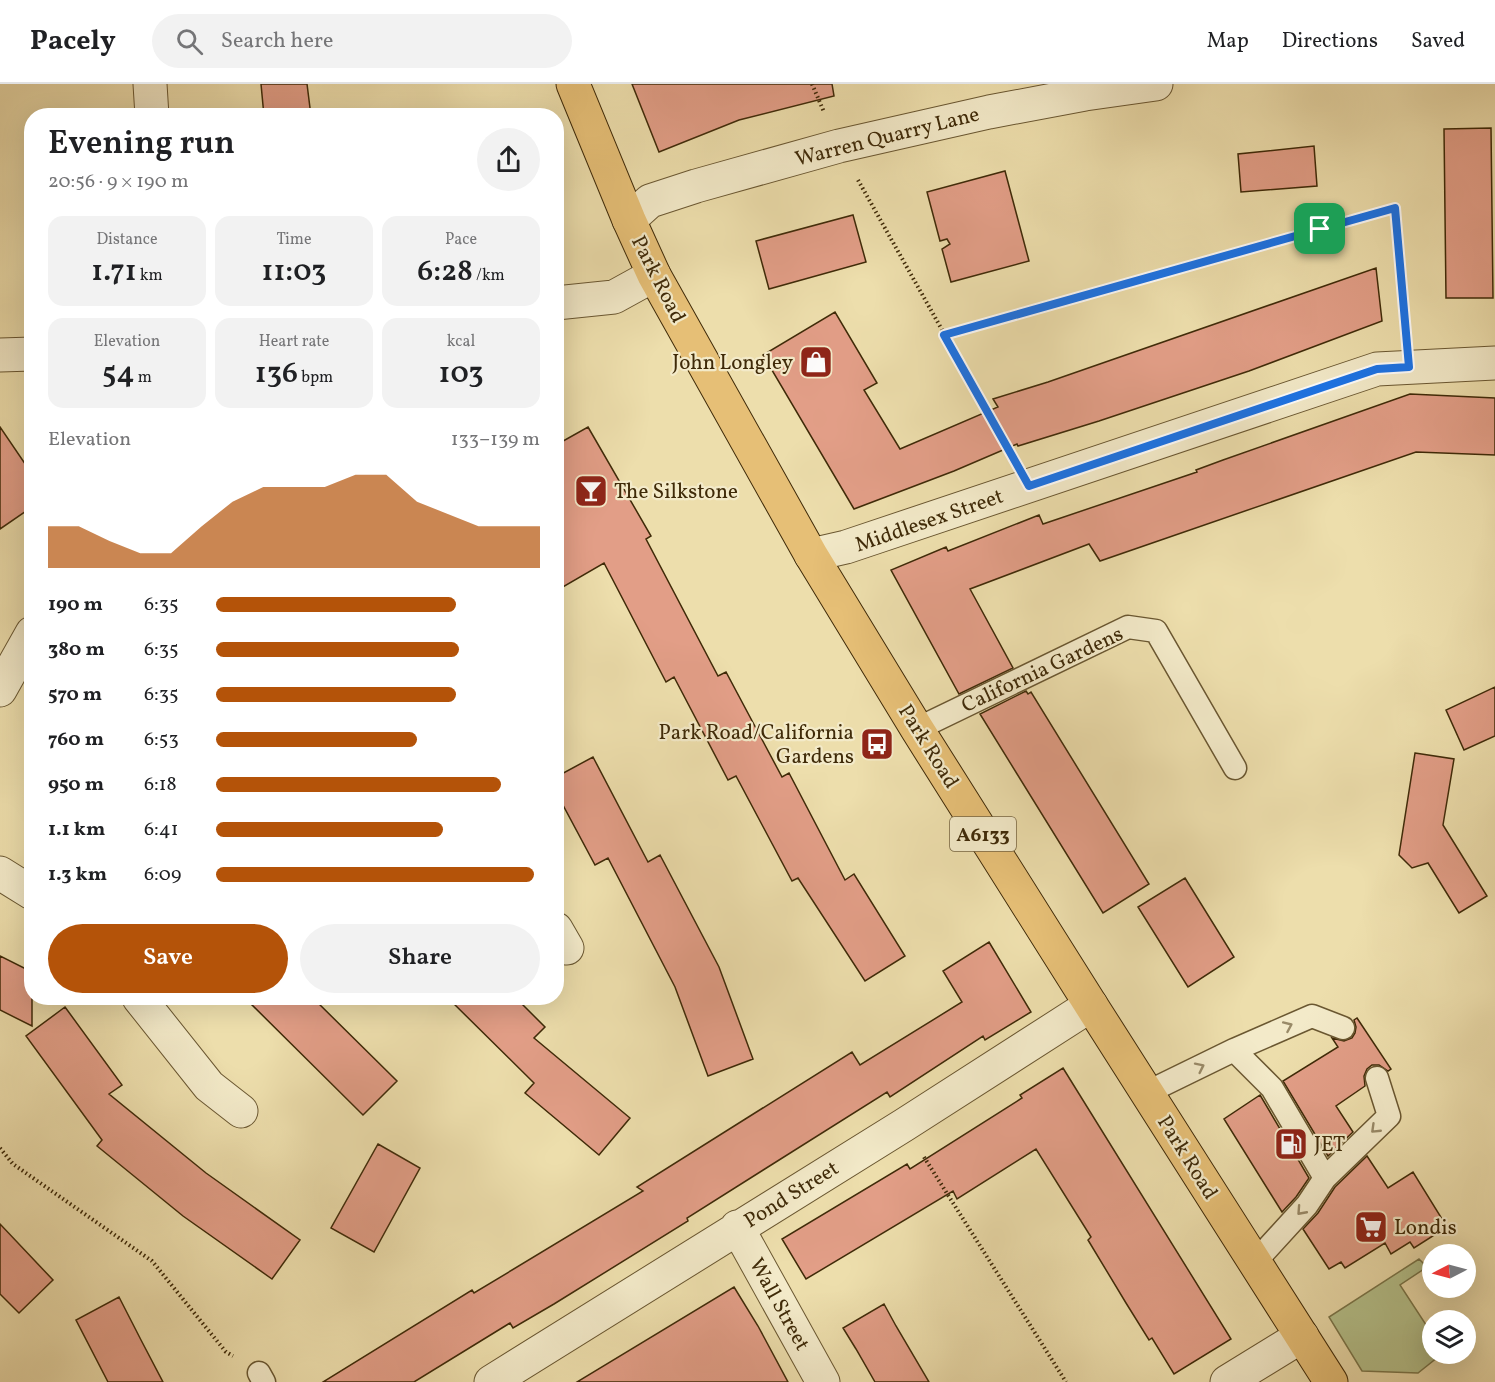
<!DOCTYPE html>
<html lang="en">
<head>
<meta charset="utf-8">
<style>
  :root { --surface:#fff; --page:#f2f2f2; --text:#202124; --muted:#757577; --line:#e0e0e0; --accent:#b45309 }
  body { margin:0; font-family:Vollkorn,serif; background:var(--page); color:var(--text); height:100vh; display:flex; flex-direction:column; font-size:22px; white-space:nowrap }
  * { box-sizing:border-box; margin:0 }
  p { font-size:20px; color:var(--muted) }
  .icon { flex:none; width:33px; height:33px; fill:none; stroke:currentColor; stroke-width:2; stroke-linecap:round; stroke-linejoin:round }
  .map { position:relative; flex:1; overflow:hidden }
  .sheet { position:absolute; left:24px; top:24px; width:540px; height:897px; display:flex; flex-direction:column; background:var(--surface); border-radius:24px; box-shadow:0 6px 24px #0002 }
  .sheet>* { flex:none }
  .needle { width:39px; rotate:264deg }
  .buttons { position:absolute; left:1422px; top:1160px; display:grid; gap:12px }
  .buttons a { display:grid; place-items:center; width:54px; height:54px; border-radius:50%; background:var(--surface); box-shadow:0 6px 24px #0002; font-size:30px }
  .pin { position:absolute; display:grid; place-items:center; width:51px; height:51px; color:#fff; margin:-26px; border-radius:12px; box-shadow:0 3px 9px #0006 }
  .round { display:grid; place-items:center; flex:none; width:63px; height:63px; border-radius:32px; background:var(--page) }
  .summary { display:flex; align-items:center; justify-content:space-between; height:102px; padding:0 24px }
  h1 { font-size:33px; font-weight:600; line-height:45px }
  .metrics { display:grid; grid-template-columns:repeat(3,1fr); gap:9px; height:102px; padding:6px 24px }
  .metrics div { display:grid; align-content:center; border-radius:15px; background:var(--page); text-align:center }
  .metrics b { font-size:30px; font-weight:600 }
  .metrics small { font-size:16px; font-weight:400 }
  .metrics p { font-size:16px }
  .chart { height:168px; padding:12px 24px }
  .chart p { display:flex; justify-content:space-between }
  .chart svg { width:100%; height:108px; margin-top:6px; fill:var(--accent); opacity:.7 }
  .button { display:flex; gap:12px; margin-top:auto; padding:12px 24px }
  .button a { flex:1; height:69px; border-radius:36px; background:var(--accent); color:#fff; font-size:24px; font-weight:600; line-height:69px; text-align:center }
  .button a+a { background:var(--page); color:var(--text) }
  ul { padding:0 24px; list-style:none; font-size:20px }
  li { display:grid; grid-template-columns:96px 72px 1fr; align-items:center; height:45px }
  li i { height:15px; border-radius:8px; background:var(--accent) }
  header { display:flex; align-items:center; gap:36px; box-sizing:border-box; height:84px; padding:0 30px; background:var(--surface); border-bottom:2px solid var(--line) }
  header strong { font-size:28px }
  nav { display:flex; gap:33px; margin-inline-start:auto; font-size:21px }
  .search { width:420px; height:54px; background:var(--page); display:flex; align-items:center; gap:15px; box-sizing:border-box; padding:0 21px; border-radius:33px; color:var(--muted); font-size:22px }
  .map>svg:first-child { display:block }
  .green { fill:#b5c28c; stroke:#7a764a; stroke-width:1.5 }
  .building { fill:#e29e87; stroke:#3f2a08; stroke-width:1.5 }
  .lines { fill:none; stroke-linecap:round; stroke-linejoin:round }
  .service-casing { stroke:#6a5731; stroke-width:25 }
  .minor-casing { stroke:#6a5731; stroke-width:35 }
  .trunk-casing { stroke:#3f2a08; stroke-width:35 }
  .path { stroke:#3f2a08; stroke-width:4; stroke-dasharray:1.5 3; stroke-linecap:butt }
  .service { stroke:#f3eac9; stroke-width:22 }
  .minor { stroke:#f3eac9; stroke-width:33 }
  .trunk { stroke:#e6bf76; stroke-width:33 }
  .oneway { stroke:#998a68 }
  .route-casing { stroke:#fff; stroke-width:12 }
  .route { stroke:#1a73e8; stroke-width:8 }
  .labels { text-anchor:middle; stroke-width:4.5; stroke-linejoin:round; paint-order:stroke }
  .shield { fill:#f3eac9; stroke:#756442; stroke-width:1.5 }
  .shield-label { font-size:20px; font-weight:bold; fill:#3f2a08 }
  .street-label { font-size:21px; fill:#3f2a08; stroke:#f3eac9 }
  .poi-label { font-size:21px; fill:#3f2a08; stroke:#f3eac9; text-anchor:start }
</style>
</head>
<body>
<header>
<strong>Pacely</strong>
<div class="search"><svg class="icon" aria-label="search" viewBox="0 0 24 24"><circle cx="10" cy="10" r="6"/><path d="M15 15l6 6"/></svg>Search here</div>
<nav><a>Map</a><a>Directions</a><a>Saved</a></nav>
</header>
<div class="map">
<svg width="1495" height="1298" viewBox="0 0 1495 1298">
  <rect width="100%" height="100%" fill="#eddeac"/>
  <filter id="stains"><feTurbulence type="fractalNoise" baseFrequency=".00333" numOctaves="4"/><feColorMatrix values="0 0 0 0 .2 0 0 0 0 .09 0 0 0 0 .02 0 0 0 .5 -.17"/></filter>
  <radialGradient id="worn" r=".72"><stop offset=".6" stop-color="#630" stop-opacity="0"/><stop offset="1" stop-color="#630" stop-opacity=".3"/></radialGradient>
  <path class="green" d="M1419,1175L1427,1183L1400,1201L1432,1250V1269H1443L1418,1289L1362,1287L1329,1233Z"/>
  <path class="building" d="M261,0H307L311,32H264Z
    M632,0H832L834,12L739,36L659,68Z
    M1491,44L1493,214H1446L1444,45Z
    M1314,62L1317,102L1241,108L1238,70Z
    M1005,87L1029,177L951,198L942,165L950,160L947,155L940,157L927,108Z
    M853,131L866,178L769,205L756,157Z
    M1376,184L1382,237L1249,287L1099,337L1018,362L1017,360L954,387L854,425L763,271L835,228L877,299L864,306L900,365L998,323L993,315L1048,298Z
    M1410,310L1495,314V371L1416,368L1100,477L1089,460L970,505L1013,584L959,610L891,486L946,463L948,467L1039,431L1043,440L1197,388L1196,386L1223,376Z
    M0,343L32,390V423L0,445Z
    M588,343L651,452L646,455L718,592L726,588L782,693L789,689L845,796L854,790L905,872L865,897L798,794L792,797L736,692L728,696L674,593L666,598L604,479L556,507V361Z
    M1495,603V652L1464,666L1446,626Z
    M1026,607L1028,610L1031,608L1149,800L1103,829L980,630Z
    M1415,669L1454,675L1443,741L1487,812L1459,829L1428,779L1412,784L1399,771Z
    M593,673L648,778L660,771L719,883L753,975L708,992L675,903L608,774L595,781L556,708V693Z
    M1185,794L1234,873L1188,903L1138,823Z
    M989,858L1031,928L985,956L983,952L890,1013L887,1008L687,1134L688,1137L554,1220L513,1244L510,1239L414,1298H323L472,1206L474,1209L643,1107L637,1103L852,968L860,981L962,918L943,887Z
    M0,872L32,888V942L0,926Z
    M245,914H313L397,997L363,1031Z
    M448,914H516L545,943L534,954L630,1034L599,1071L525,1009L534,999Z
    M65,923L122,1001L109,1010L206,1089L300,1156L272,1195L183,1132L97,1062L102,1056L26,952Z
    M1357,934L1391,985L1388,987L1379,981H1372L1367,985L1364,992L1365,1002L1336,1022L1353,1048L1328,1072L1283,997L1338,963L1332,954L1344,957L1352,954L1355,949L1356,943L1354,936Z
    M1063,984L1231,1255L1174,1290L1152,1254L1149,1256L1126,1219L1088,1156L1091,1153L1036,1065L957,1115L953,1107L806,1195L782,1155L907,1080L910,1085L1022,1014L1020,1011Z
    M1260,1011L1309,1094L1296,1113L1282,1128L1224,1035Z
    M378,1060L420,1084L374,1168L331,1144Z
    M1367,1072L1388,1104L1413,1088L1447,1143L1414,1164L1410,1158L1391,1170L1385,1159L1345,1184L1341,1178L1329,1185L1303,1145L1318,1129L1335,1103Z
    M0,1140L53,1196L19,1229L0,1210Z
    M734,1203L758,1242L788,1298H577Z
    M119,1213L141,1256L163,1298H108L76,1236Z
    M884,1220L896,1242L929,1298H875L856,1265L843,1244Z"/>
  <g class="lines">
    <defs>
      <path id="service" d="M917,645L1128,543L1156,547L1235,684
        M1234,966L1312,932L1343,944
        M1148,1008L1234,966L1272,1004L1325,1094L1307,1121L1255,1178
        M1325,1094L1389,1032L1377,994
        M259,1289L264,1298"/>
      <path id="minor" d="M150,0L152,32
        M629,136L650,117L696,102L839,62L989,28L1085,10L1156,0
        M556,219L614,213L654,191
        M0,271L32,270
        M811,471L846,463L1377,285L1495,279
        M0,606L32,549
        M0,789L32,809
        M556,845L567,864
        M139,914L209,1002L241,1027
        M737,1143L823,1298
        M491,1298L904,1041L1091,921
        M1227,1298L1302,1252"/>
      <path id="trunk" d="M573,0L629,136L654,191L811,471L917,645L1091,921L1331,1298"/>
    </defs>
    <use href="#service" class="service-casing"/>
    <use href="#minor" class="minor-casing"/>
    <use href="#trunk" class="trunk-casing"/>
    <path class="path" d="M812,0L824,28
      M858,96L1010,367
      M944,251L1395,124L1406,246
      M0,1064L13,1080L152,1177L226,1268L233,1272
      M924,1073L1066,1298"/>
    <use href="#service" class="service"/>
    <use href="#minor" class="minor"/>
    <use href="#trunk" class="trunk"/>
  </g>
  <defs><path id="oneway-chevron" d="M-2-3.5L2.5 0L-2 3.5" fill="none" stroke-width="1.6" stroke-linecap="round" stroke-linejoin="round" transform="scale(1.5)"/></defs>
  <g class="oneway">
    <use href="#oneway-chevron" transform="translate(1288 942) rotate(-24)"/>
    <use href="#oneway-chevron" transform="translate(1200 983) rotate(-26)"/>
    <use href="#oneway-chevron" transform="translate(1375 1045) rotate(136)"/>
    <use href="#oneway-chevron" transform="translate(1301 1127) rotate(132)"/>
  </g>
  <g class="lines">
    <defs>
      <path id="route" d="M1395,124L1409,283L1377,285L1029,402L944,251Z"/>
    </defs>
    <use href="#route" class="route-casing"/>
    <use href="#route" class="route"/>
  </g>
  <defs>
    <symbol id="shop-square" viewBox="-11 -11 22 22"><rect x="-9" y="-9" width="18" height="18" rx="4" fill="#8f2418" stroke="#f3eac9"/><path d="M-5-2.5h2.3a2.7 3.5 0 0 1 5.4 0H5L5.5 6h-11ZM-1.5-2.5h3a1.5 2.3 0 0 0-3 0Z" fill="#fff"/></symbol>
    <symbol id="bar-square" viewBox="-11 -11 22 22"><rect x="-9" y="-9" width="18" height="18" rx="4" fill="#8f2418" stroke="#f3eac9"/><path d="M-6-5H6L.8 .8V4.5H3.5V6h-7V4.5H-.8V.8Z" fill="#fff"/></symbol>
    <symbol id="bus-square" viewBox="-11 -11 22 22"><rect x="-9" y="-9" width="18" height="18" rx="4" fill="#8f2418" stroke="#f3eac9"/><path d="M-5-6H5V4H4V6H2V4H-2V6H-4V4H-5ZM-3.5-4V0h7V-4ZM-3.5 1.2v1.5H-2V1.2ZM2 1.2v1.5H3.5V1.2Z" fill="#fff"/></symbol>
    <symbol id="fuel-square" viewBox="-11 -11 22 22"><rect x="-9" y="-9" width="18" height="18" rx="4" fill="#8f2418" stroke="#f3eac9"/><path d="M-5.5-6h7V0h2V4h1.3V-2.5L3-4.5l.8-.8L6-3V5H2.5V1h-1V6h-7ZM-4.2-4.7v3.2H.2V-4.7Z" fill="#fff"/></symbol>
    <symbol id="supermarket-square" viewBox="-11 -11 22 22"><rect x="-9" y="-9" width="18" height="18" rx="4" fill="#8f2418" stroke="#f3eac9"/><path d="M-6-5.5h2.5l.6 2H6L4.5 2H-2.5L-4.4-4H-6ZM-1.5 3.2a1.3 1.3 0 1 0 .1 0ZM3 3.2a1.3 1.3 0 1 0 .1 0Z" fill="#fff"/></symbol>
  </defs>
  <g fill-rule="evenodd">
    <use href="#shop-square" x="797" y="259" width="38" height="38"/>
    <use href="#bar-square" x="572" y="388" width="38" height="38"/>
    <use href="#bus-square" x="858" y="641" width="38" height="38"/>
    <use href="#fuel-square" x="1272" y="1041" width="38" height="38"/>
    <use href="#supermarket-square" x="1352" y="1124" width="38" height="38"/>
  </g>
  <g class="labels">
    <rect class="shield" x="950" y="733" width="66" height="34" rx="4.5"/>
    <g class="shield-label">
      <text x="983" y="757">A6133</text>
    </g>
    <g class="street-label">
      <text transform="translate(887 52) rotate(-14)" y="7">Warren Quarry Lane</text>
      <text transform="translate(659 195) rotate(63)" y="7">Park Road</text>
      <text transform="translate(929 436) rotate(-19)" y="7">Middlesex Street</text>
      <text transform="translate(1042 585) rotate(-25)" y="7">California Gardens</text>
      <text transform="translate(929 662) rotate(58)" y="7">Park Road</text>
      <text transform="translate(1188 1073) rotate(58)" y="7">Park Road</text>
      <text transform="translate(791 1110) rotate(-32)" y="7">Pond Street</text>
      <text transform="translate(780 1220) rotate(61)" y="7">Wall Street</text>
    </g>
    <g class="poi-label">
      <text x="793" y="285" text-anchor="end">John Longley</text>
      <text x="614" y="414">The Silkstone</text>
      <text x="854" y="655" text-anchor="end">Park Road/California<tspan x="854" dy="24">Gardens</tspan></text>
      <text x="1314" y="1067">JET</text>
      <text x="1394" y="1150">Londis</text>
    </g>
  </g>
  <rect width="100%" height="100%" filter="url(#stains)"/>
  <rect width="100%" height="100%" fill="url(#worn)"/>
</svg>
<div class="buttons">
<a><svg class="needle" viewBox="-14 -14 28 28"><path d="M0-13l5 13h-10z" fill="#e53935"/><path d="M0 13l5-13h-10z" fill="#757577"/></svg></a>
<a><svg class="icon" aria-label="layers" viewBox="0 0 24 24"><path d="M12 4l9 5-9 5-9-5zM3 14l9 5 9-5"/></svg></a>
</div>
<div class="pin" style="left:1320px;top:145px;background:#1e9e55"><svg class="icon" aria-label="arrive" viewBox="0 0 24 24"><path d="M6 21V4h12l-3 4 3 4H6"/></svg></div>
<section class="sheet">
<div class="summary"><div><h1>Evening run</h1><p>20:56 · 9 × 190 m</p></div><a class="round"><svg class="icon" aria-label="share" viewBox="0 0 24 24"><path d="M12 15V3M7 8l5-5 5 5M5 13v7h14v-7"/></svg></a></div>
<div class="metrics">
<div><p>Distance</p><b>1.71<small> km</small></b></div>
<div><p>Time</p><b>11:03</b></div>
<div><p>Pace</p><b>6:28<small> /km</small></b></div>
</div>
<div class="metrics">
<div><p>Elevation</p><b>54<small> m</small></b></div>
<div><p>Heart rate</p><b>136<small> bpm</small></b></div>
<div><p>kcal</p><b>103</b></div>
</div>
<div class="chart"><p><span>Elevation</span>133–139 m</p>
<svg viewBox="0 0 160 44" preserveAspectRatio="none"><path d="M0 44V27L10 27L20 33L30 38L40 38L50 27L60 17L70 11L80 11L90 11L100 6L110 6L120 17L130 22L140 27L150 27L160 27V44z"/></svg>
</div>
<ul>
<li><b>190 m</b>6:35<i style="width:74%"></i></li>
<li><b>380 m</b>6:35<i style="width:75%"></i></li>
<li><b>570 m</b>6:35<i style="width:74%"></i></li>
<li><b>760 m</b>6:53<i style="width:62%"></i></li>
<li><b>950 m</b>6:18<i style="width:88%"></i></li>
<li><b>1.1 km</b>6:41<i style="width:70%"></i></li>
<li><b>1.3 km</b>6:09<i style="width:98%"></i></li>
</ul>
<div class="button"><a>Save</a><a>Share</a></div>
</section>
</div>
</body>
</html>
